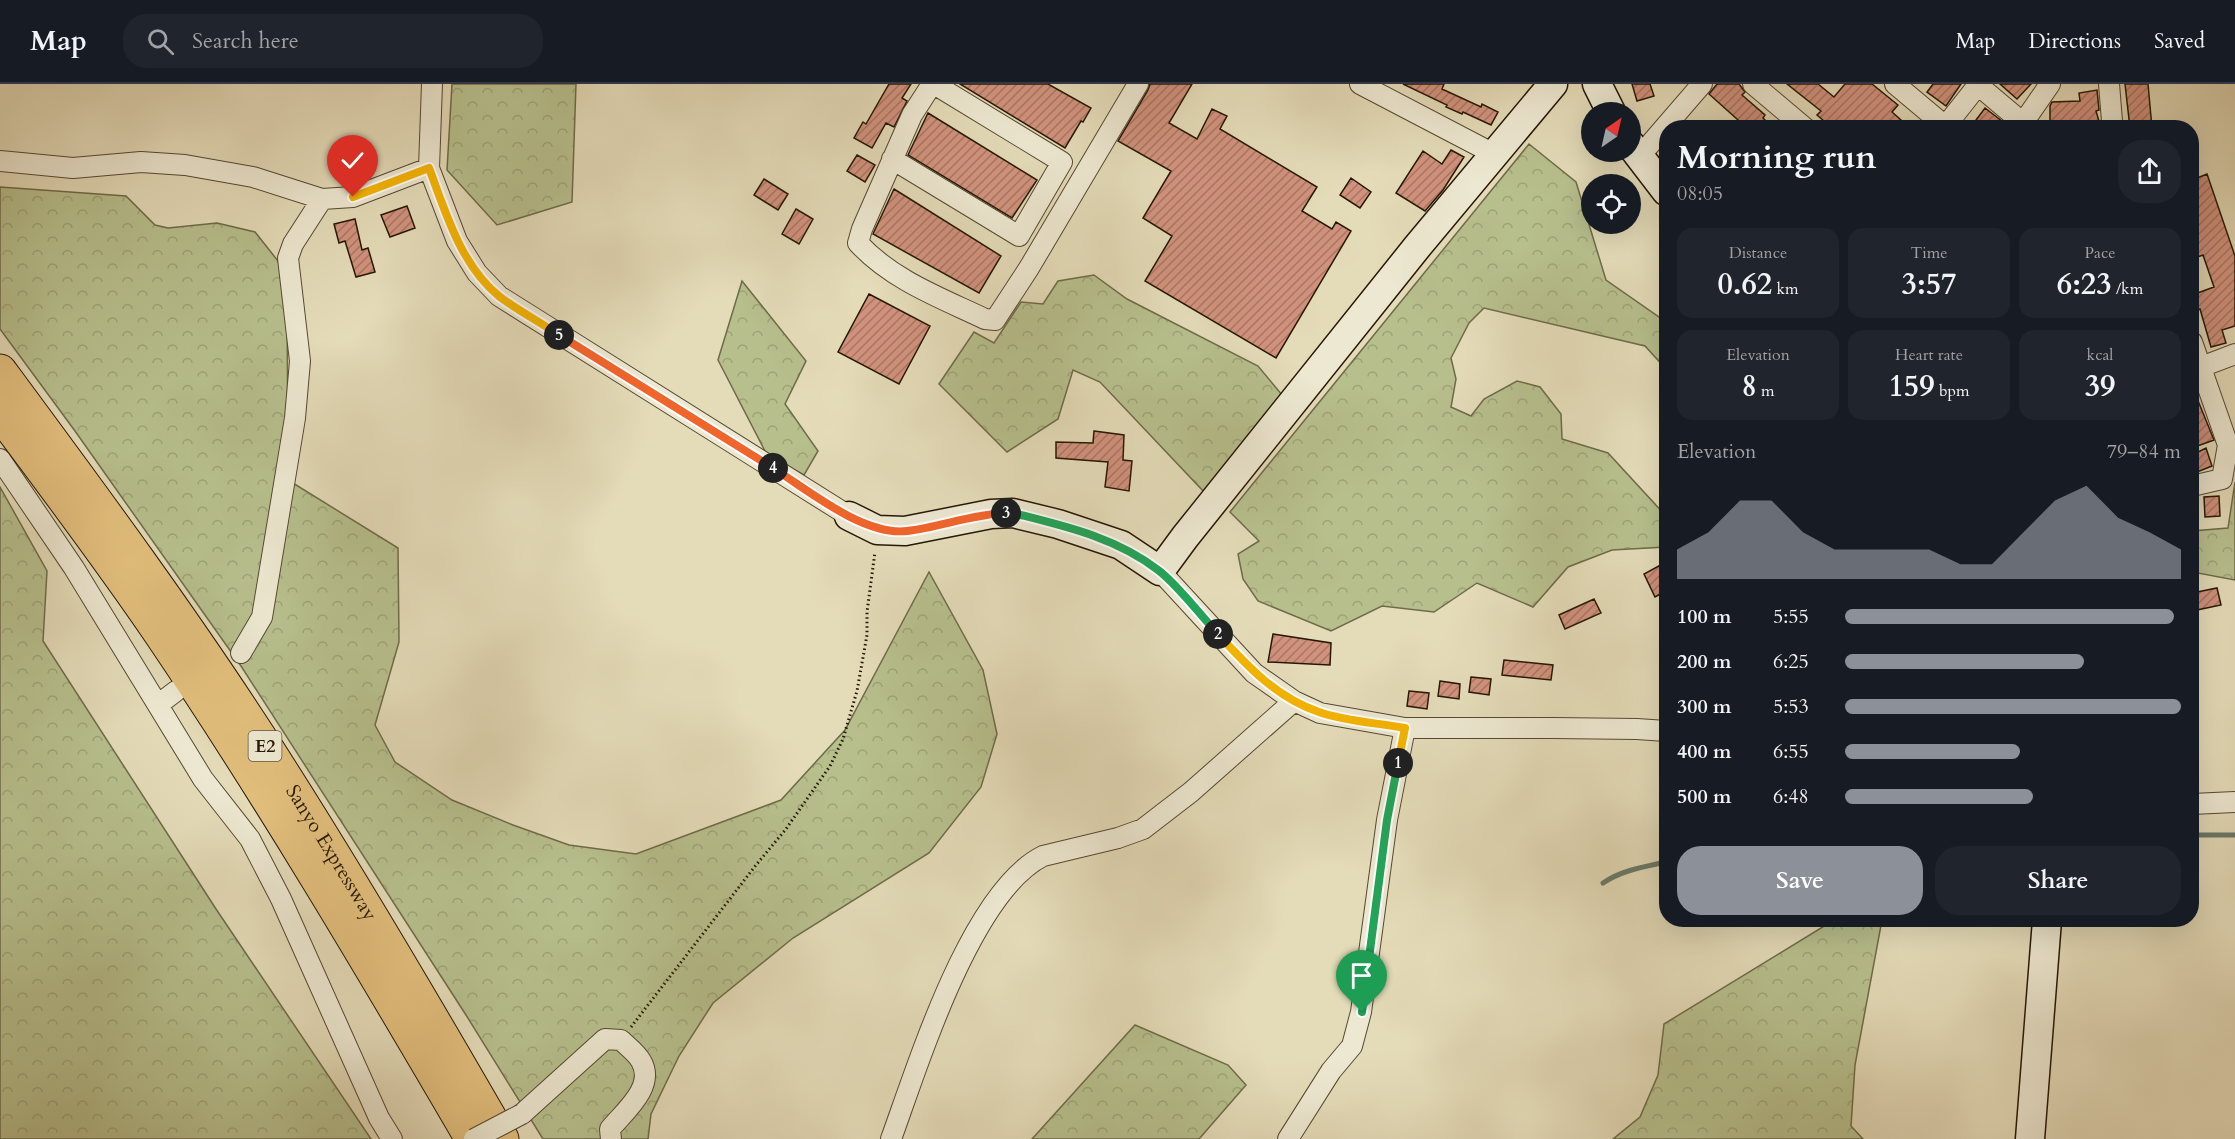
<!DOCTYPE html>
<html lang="en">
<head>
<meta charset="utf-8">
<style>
  :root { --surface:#171b24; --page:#20242c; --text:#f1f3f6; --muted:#9ea1a6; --line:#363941; --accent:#8c9099 }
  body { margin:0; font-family:Cardo,serif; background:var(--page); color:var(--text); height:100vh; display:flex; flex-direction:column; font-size:22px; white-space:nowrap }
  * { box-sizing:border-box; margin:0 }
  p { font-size:20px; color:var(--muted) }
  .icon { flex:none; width:33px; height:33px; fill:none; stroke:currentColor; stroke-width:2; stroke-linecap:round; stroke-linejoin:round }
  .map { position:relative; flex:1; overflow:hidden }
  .side { position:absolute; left:1659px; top:36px; width:540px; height:807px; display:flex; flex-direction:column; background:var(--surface); border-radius:24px; box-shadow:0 6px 24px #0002 }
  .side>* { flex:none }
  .needle { width:39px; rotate:34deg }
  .buttons { position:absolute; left:1581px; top:18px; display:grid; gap:12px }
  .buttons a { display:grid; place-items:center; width:60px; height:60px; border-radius:50%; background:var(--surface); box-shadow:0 6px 24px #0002; font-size:30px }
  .pin { position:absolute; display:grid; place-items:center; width:51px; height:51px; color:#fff; margin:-62px -26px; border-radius:50% 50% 50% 0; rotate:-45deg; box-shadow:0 0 6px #0007 }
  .pin .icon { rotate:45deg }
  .km { position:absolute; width:30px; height:30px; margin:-15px; border-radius:50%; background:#222; color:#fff; font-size:16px; line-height:30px; text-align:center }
  .round { display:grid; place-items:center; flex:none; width:63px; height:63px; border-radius:24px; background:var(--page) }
  .headline { display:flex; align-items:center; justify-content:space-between; height:102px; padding:0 18px }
  h1 { font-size:33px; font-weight:600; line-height:45px }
  .figures { display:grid; grid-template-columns:repeat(3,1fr); gap:9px; height:102px; padding:6px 18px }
  .figures div { display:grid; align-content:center; border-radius:15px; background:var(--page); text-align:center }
  .figures b { font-size:30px; font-weight:600 }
  .figures small { font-size:16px; font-weight:400 }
  .figures p { font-size:16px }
  .chart { height:168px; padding:12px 18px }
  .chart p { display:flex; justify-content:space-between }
  .chart svg { width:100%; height:108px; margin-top:6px; fill:var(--accent); opacity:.7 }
  .primary-button { display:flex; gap:12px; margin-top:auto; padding:12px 18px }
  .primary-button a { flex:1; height:69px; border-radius:24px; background:var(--accent); color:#fff; font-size:24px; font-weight:600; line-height:69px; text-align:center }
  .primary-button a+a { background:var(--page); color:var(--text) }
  ul { padding:0 18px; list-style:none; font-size:20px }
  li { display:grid; grid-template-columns:96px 72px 1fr; align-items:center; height:45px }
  li i { height:15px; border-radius:8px; background:var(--accent) }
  header { display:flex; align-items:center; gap:36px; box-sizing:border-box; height:84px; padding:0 30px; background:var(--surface); border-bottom:2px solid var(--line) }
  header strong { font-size:28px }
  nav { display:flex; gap:33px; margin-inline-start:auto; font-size:21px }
  .search { width:420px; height:54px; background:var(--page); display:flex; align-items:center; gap:15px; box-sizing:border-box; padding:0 21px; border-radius:24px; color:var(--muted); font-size:22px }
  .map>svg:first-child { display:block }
  .forest { fill:url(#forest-crowns); stroke:#6e6b49; stroke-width:1.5 }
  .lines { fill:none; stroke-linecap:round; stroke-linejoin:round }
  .stream { stroke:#697969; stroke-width:5 }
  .building { fill:url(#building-hatch); stroke:#261705; stroke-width:1.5 }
  .street-casing { stroke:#564832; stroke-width:22 }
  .secondary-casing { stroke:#261705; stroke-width:31 }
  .highway-casing { stroke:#261705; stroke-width:35 }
  .path { stroke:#261705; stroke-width:3; stroke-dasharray:1.5 3; stroke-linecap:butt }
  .street { stroke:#ede8d1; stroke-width:20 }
  .secondary { stroke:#ede8d1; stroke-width:28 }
  .highway { stroke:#e2be7c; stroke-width:33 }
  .street-bridge-casing { stroke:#564832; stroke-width:22; stroke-linecap:butt }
  .street-bridge { stroke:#ede8d1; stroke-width:20 }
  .split-1-casing { stroke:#fff; stroke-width:12 }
  .split-2-casing { stroke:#fff; stroke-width:12 }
  .split-3-casing { stroke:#fff; stroke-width:12 }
  .split-4-casing { stroke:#fff; stroke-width:12 }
  .split-5-casing { stroke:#fff; stroke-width:12 }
  .split-6-casing { stroke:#fff; stroke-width:12 }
  .split-1 { stroke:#22a559; stroke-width:8 }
  .split-2 { stroke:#f5b400; stroke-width:8 }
  .split-3 { stroke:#22a559; stroke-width:8 }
  .split-4 { stroke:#f0652b; stroke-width:8 }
  .split-5 { stroke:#f0652b; stroke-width:8 }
  .split-6 { stroke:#f5b400; stroke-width:8 }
  .labels { text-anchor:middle; stroke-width:6; stroke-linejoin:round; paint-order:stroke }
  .shield { fill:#ede8d1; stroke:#625642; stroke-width:1.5 }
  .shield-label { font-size:18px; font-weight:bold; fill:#261705 }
  .street-label { font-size:20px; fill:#261705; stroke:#ede8d1 }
</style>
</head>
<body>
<header>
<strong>Map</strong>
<div class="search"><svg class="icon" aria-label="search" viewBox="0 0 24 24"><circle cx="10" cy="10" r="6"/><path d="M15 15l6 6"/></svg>Search here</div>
<nav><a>Map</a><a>Directions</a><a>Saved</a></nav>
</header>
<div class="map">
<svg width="2235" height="1055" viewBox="0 0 2235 1055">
  <defs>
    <pattern id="forest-crowns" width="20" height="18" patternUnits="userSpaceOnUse" patternTransform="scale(1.5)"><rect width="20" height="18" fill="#b7bf8d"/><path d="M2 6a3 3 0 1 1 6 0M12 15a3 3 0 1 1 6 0" fill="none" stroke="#9da378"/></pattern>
    <pattern id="building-hatch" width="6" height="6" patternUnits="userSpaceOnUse" patternTransform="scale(1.5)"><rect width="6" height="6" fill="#d1927d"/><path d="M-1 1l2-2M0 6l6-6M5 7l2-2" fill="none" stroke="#a97664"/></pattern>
  </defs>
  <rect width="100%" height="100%" fill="#e4dbb8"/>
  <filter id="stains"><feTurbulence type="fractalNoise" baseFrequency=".00333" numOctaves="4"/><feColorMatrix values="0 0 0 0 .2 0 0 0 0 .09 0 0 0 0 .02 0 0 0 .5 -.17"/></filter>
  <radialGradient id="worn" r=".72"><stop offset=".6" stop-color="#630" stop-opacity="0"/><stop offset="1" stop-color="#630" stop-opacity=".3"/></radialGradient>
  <path class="forest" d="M452,0H576L572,118L497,141L447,86Z
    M1529,60L1576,98L1606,196L1666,238V285L1645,262L1484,224L1469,239L1451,274L1456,295L1451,323L1471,332L1484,315L1517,297L1540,303L1561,330L1562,355L1608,369L1666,432V463L1612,466L1568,483L1533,523L1477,499L1434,528L1382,522L1331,547L1258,517L1243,495L1238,470L1259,457L1230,428Z
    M0,103L126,112L155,141L168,144L217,139L255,148L278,177L287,207L288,396L398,464L399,558L375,641L395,678L452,716L513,741L569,761L636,770L781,716L845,646L929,488L983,586L997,650L981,703L929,769L793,854L713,919L679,972L651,1030L648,1055H543L466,931L241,582L75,347L0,245Z
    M1094,191L1127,215L1258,282L1282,311L1206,410L1100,298L1073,286L1058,335L1007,368L939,300L974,248L994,259L1021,218L1043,220L1058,197Z
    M742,197L806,277L785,320L818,367L804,391L767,371L718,276Z
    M2235,398V496L2192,488V447L2228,444Z
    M0,403L47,487L43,557L216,825L371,1055H0Z
    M1834,836H1882L1855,981L1851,1042L1863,1055H1613L1640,1033L1658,991L1664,940Z
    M1135,941L1228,981L1246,1001L1199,1055H1032Z"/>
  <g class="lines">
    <path class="stream" d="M2192,751H2235
      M1603,799C1622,786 1644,783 1666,778"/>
  </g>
  <path class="building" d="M889,0H911L902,14L907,17L894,43L886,39L872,64L854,54L863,38L866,40Z
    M960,0H1048L1091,24L1083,38L1081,37L1065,64Z
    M1150,0H1192L1169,39L1197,55L1212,25L1227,32L1220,45L1317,103L1302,127L1332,145L1336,138L1351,147L1276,274L1145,197L1172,152L1143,134L1171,87L1118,57L1148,6Z
    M1403,0H1444L1442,5L1481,23L1482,20L1498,28L1491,41L1463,28L1462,30L1446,23L1447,21Z
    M1632,0H1650L1654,12L1637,17Z
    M1717,0H1739L1745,8L1742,11L1765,31L1763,34L1773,44H1747L1709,10Z
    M1787,0H1818L1834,13L1845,0H1872L1898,21L1892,28L1910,44H1832L1817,31L1821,27Z
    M1933,0H1961L1946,22L1927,8Z
    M2000,0H2031L2017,15Z
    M2125,0H2148L2152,44H2130Z
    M2097,6L2099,26L2096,27L2101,44H2079L2078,40L2050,41V22L2052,18L2080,17L2079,9Z
    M1985,24L2007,41L2010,44H1970Z
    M928,29L1037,96L1012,134L908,71Z
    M1451,66L1464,73L1443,106L1425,127L1396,109L1423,67L1442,80Z
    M857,71L875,81L865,98L847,87Z
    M2207,90L2235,172V242L2222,246L2226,259L2211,263L2200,225L2197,226L2192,211L2214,203L2203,171L2192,175V96Z
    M1351,94L1371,108L1360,124L1340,111Z
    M764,95L788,110L778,126L754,111Z
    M894,105L1001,172L979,209L873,150Z
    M407,122L415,144L390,153L381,131Z
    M796,125L813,135L799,160L782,150Z
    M355,135L362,166L368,164L375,188L356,193L345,157L339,159L334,140Z
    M869,210L930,242L899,300L838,268Z
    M2192,302L2214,356L2192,364Z
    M1094,347L1124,351L1123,376L1132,377L1129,407L1105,403L1108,378L1056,374V358L1093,359Z
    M2206,364L2212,382L2197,388L2192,371Z
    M2219,412L2220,432L2205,433L2204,413Z
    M1666,478V507L1655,513L1644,490Z
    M2217,504L2221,521L2192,527V509Z
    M1594,515L1601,529L1565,545L1559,531Z
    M1273,550L1331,559L1330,581L1268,578Z
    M1504,576L1553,581L1551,596L1502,591Z
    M1471,593L1491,595L1489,611L1469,608Z
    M1440,597L1460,600L1459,615L1438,612Z
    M1409,607L1429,609L1427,625L1407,622Z"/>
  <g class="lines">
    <defs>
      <path id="street" d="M432,0L429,84L457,157L477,189L499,212L849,432
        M932,0L912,31L862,145L858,159C892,196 941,214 985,235L995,236L1029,184L1138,0
        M1360,0L1494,70
        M1753,0L1805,44
        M1895,0L1945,42
        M2109,0L2112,37L2114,44
        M1944,44L1978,1L2023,39
        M2023,44V39L2050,0
        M1639,73L1702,0
        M892,75L1019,152L1062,78L934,0
        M0,77L73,84L141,78L185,81L253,93L322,115L353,113L429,84
        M2192,258L2228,361L2222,395L2192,402
        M2201,283L2235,270
        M0,375L74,484L203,695L250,755L281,815L379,1034L392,1055
        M1160,487L1254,589L1294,617L1320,629L1405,644H1554L1637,645L1666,647
        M241,569L262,533L295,334L300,277L288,174L293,160L322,115
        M159,620L176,607
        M2192,720L2235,718
        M522,1030L605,955L621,956C627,962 637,969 641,977C656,1002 625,1027 610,1045L611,1055
        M891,1055C918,981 971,808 1043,772L1118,754L1143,745L1191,708L1294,617
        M1288,1055L1331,987L1352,962L1361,928L1387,736L1405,644"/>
      <path id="secondary" d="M1597,0L1611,28
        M1630,60L1666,107
        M849,432L877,446L905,447L991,430L1013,429L1058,440L1121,461L1160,487L1185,453L1417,163L1553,0
        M2030,1055L2047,836"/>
      <g id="highway">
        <path id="s1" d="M0,287C91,410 183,534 266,663C349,792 426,923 502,1055"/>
        <path d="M0,329C54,401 109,474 160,549C271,713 372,884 472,1055"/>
      </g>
    </defs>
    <use href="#street" class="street-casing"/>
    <use href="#secondary" class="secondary-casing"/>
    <use href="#highway" class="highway-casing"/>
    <path class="path" d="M631,943L756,781L786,745L830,682L843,655L857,607L867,551V528L875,468"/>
    <use href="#street" class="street"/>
    <use href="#secondary" class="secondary"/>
    <use href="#highway" class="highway"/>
    <defs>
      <path id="street-bridge" d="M474,1055L522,1030"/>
    </defs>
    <use href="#street-bridge" class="street-bridge-casing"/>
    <use href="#street-bridge" class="street-bridge"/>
  </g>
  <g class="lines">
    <defs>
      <path id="split-1" d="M1362,928L1387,736L1398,679"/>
      <path id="split-2" d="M1218,550C1247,582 1277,614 1319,628C1343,637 1379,639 1405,644L1398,679"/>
      <path id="split-3" d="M1006,429H1013C1064,442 1115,453 1158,486C1177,500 1201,532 1218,550"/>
      <path id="split-4" d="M773,384C809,407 864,452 907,447C940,443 973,430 1006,429"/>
      <path id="split-5" d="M559,251L773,384"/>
      <path id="split-6" d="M353,113L429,84C446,129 461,182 500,213C519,227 540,238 559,251"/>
    </defs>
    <use href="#split-1" class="split-1-casing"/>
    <use href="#split-2" class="split-2-casing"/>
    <use href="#split-3" class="split-3-casing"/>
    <use href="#split-4" class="split-4-casing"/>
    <use href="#split-5" class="split-5-casing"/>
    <use href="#split-6" class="split-6-casing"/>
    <use href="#split-1" class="split-1"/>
    <use href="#split-2" class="split-2"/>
    <use href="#split-3" class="split-3"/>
    <use href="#split-4" class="split-4"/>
    <use href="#split-5" class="split-5"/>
    <use href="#split-6" class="split-6"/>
  </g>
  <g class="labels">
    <rect class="shield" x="248.5" y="647" width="33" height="30" rx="4.5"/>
    <g class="shield-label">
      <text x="265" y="668">E2</text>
    </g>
    <g class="street-label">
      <text dy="7" stroke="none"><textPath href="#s1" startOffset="585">Sanyo Expressway</textPath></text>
    </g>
  </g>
  <rect width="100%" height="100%" filter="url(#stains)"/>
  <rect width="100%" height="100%" fill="url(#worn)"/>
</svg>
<div class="buttons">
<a><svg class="needle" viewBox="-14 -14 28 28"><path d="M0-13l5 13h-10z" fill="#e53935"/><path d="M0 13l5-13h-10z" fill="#9ea1a6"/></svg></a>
<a><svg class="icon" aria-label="locate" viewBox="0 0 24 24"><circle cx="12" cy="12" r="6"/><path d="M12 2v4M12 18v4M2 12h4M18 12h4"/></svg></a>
</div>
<div class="pin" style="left:1362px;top:928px;background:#1e9e55"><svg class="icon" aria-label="arrive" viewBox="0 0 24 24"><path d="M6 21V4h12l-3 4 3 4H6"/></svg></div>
<div class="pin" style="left:353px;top:113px;background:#d93025"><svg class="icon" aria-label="check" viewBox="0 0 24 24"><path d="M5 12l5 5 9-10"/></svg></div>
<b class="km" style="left:1398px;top:679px">1</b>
<b class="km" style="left:1218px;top:550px">2</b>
<b class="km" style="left:1006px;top:429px">3</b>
<b class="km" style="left:773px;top:384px">4</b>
<b class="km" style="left:559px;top:251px">5</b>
<section class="side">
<div class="headline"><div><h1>Morning run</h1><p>08:05</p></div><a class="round"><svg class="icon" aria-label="share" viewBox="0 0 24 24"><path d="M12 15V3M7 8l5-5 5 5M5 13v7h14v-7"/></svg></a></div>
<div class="figures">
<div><p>Distance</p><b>0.62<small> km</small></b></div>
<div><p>Time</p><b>3:57</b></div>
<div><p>Pace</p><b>6:23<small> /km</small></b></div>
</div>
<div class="figures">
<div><p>Elevation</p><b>8<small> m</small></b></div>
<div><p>Heart rate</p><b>159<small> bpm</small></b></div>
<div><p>kcal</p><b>39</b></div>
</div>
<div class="chart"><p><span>Elevation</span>79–84 m</p>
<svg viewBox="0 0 160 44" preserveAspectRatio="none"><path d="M0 44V32L10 25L20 12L30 12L40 25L50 32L60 32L70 32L80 32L90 38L100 38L110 25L120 12L130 6L140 19L150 25L160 32V44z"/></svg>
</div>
<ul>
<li><b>100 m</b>5:55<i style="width:98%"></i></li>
<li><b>200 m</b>6:25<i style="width:71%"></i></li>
<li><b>300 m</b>5:53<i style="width:100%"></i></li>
<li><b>400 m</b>6:55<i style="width:52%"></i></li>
<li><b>500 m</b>6:48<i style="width:56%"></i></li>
</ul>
<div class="primary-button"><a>Save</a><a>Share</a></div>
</section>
</div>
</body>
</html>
